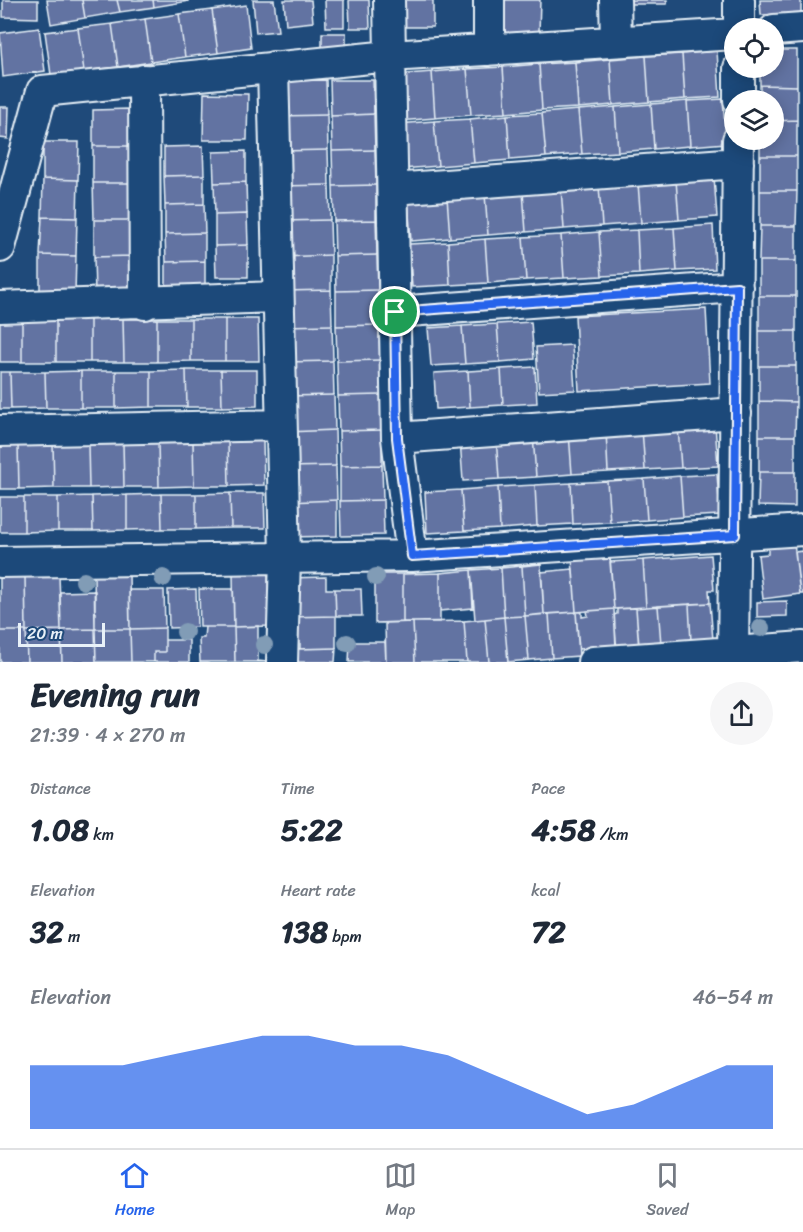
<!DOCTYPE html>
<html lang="en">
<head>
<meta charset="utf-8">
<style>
  :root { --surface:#fff; --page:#f6f6f7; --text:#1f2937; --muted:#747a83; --line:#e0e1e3; --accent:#2563eb }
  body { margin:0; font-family:Sriracha,sans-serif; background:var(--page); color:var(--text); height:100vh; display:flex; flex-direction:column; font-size:22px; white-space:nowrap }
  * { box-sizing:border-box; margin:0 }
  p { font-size:20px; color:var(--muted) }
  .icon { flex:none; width:33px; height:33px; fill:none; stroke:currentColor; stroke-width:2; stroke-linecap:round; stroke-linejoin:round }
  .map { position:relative; height:662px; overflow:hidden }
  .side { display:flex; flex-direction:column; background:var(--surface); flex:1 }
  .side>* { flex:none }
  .controls { position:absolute; left:724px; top:18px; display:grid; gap:12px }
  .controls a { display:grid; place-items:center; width:60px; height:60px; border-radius:50%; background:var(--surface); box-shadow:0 3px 15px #0003; font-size:30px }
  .scale { position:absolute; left:18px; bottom:15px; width:87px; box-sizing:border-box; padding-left:6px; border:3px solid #e8f1f8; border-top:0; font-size:16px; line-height:21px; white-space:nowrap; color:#e8f1f8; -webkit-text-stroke:4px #1f4a7a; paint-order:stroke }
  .pin { position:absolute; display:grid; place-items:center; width:51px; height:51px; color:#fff; margin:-26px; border:3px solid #fff; border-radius:50%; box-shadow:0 2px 6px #0007 }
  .round { display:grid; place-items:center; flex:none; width:63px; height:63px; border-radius:32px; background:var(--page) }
  .overview { display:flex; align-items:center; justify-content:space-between; height:102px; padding:0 30px }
  h1 { font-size:33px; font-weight:800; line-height:45px }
  .figures { display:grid; grid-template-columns:repeat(3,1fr); gap:9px; height:102px; padding:6px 30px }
  .figures div { display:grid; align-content:center }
  .figures b { font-size:30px; font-weight:800 }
  .figures small { font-size:16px; font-weight:400 }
  .figures p { font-size:16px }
  .chart { height:168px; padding:12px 30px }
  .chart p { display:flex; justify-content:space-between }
  .chart svg { width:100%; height:108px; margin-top:6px; fill:var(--accent); opacity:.7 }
  .tab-bar { display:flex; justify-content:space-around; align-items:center; height:84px; border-top:2px solid var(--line); background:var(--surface); font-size:16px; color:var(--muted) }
  .tab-bar a { display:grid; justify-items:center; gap:3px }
  .tab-bar .on { color:var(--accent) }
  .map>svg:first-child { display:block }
  .building { fill:#6273a2; stroke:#e8f1f8; stroke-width:1.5 }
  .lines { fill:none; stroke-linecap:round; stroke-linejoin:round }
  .minor-casing { stroke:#e8f1f8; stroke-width:34 }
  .minor { stroke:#1f4a7a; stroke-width:30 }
  .tree { fill:#819cb6 }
  .route-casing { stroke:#fff; stroke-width:12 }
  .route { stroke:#2563eb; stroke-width:8 }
</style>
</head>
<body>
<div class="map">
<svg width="803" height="662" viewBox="0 0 803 662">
  <rect width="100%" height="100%" fill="#1f4a7a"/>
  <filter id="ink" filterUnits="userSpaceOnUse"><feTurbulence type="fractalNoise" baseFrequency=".0167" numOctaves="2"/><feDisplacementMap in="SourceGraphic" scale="12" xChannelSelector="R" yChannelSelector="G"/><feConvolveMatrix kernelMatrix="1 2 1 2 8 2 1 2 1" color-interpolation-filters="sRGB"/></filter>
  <g filter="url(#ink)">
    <path class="building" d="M3,0H38V18L3,17Z
      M47,0H82L85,18L51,24Z
      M82,0H117L120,12L85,18Z
      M117,0H153L154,7L120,12Z
      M153,0H188V1L154,7Z
      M253,0H274L278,31L256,33Z
      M284,0H311L313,22L286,25Z
      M325,0H344V27H326Z
      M349,0H369L370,28H350Z
      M399,0H433V27H398Z
      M502,0H540L539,33H502Z
      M622,0H667V4H622Z
      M760,0H801V13L761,15Z
      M246,5L251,48L218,53L212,10Z
      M212,10L218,53L185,57L179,14Z
      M179,14L185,57L151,62L145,19Z
      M145,19L151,62L118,67L112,24Z
      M112,24L118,67L84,71L78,28Z
      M39,28L45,71L3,77L0,33Z
      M78,28L84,71L51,75L45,32Z
      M322,33H346V50H322Z
      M774,50H797V86L760,85V68H774Z
      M717,51L720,97L685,99L682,54Z
      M682,54L685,99L649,102L646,56Z
      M646,56L649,102L613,105L610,59Z
      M610,59L613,105L578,108L575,62Z
      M575,62L578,108L542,110L539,64Z
      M539,64L542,110L506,113L503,67Z
      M503,67L506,113L471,115L467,69Z
      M467,69L471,115L435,118L432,72Z
      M432,72L435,118L399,121L396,75Z
      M326,80L327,115L279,116L278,81Z
      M330,80H373L374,114L331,116Z
      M760,85L797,86V120L774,121V100H760Z
      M204,93L248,94L247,140H203Z
      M723,99L726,143L690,146L687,101Z
      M687,101L690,146L654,149L651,104Z
      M651,104L654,149L618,152L615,107Z
      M0,107H9L8,139L0,138Z
      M615,107L618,152L582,154L578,110Z
      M129,109L130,146H93V110Z
      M578,110L582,154L546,157L542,113Z
      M542,113L546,157L510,160L507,115Z
      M374,114L375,150L332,151L331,116Z
      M327,115L328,150L279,151V116Z
      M507,115L510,160L474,163L470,119Z
      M470,119L474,163L438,166L434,121Z
      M797,120V156H760V140H774V121Z
      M434,121L438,166L402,169L398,124Z
      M43,142H79L78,180L43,179Z
      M93,146H130V183H93Z
      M203,146L204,175L164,176V147Z
      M328,150L329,185L280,186L279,151Z
      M375,150L376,185L333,186L332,151Z
      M246,151V182L214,183L213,152Z
      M760,156H797V191H760Z
      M204,175V204L165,205L164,176Z
      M714,177L717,217L679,220L676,180Z
      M43,179L78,180L77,218L42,217Z
      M676,180L679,220L641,223L638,183Z
      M246,182L247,214L215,215L214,183Z
      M93,183H130L131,220H94Z
      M638,183L641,223L602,226L599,186Z
      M329,185L330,220L281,221L280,186Z
      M376,185V220L334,221L333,186Z
      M599,186L602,226L564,229L561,188Z
      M561,188L564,229L526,232L523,192Z
      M760,191H797L796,226H760Z
      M523,192L526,232L488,235L485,194Z
      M485,194L488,235L450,238L447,197Z
      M447,197L450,238L411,241L408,200Z
      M204,204L205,233L165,234V205Z
      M247,214L248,245L215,246V215Z
      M42,217L77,218L76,256L40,255Z
      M94,220H131V256L94,257Z
      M330,220L331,255L282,257L281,221Z
      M376,220L377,255L335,256L334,221Z
      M713,225L715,269L677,271L674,228Z
      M760,226H796V261H759Z
      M674,228L677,271L639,274L637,230Z
      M637,230L639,274L602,276L599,232Z
      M599,232L602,276L564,278L561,235Z
      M205,233V261L166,262L165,234Z
      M561,235L564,278L526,280L523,237Z
      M523,237L526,280L488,283L485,239Z
      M485,239L488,283L450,285L448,242Z
      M448,242L450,285L412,287L409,244Z
      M248,245V277H216L215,246Z
      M40,255L76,256L75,293H40Z
      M331,255V290L283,291L282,257Z
      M377,255L378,290L336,291L335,256Z
      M131,256V293H95L94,257Z
      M205,261V291H166V262Z
      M759,261H796V296H759Z
      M331,290L332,325L284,326L283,291Z
      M378,290L379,325L336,326V291Z
      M759,296H796V331H759Z
      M706,309L710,383L579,391L575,316Z
      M22,319V362H0V320Z
      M22,319H56V362H22Z
      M56,319H90V362H56Z
      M90,319H123L124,362H90Z
      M123,319H157V362H124Z
      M157,319H191V361L157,362Z
      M191,319H225V361H191Z
      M225,319H258L259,361H225Z
      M531,322L534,359L500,362L497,324Z
      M497,324L500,362L465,364L462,326Z
      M332,325L333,361L285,362L284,326Z
      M379,325L380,360L337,361L336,326Z
      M462,326L465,364L431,366L428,328Z
      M759,331H796V366H759Z
      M572,345L575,390L539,392L536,347Z
      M380,360L381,395L338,396L337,361Z
      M333,361L334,395L286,396L285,362Z
      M759,366H796V402L759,401Z
      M535,367L537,403L503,405L501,369Z
      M501,369L503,405L470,407L468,371Z
      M186,370L187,407H151V371Z
      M186,370H221L222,407H187Z
      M221,370H257V406L222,407Z
      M81,371V408H46L45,372Z
      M81,371H116V408H81Z
      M116,371H151V407L116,408Z
      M468,371L470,407L436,409L434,373Z
      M0,372H10L11,409H0Z
      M10,372H45L46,408L11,409Z
      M334,395L335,430L287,432L286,396Z
      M381,395L382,430L339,431L338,396Z
      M759,401L796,402L795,436H759Z
      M715,424L718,466L681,468L678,427Z
      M678,427L681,468L645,470L642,429Z
      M642,429L645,470L608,472L606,431Z
      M335,430L336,466L287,467V432Z
      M382,430V465L340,466L339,431Z
      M606,431L608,472L572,474L569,433Z
      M569,433L572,474L536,477L533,435Z
      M533,435L536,477L499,479L496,437Z
      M759,436H795V472H759Z
      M496,437L499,479L463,481L460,440Z
      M228,441H263L264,485L229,486Z
      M228,441L229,486H194L193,442Z
      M158,442L159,487H124L123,443Z
      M158,442H193L194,486L159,487Z
      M123,443L124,487L89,488L88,444Z
      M53,444L54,488L19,489L18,445Z
      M53,444H88L89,488H54Z
      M0,445H18L19,489H0Z
      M382,465L383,500L340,501V466Z
      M336,466L337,500L288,502L287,467Z
      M759,472H795V507L758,506Z
      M717,474L720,515L683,517L680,476Z
      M680,476L683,517L647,520L644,479Z
      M644,479L647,520L610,522L607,481Z
      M607,481L610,522L573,524L571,483Z
      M571,483L573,524L537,526L535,485Z
      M535,485L537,526L500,529L498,487Z
      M498,487L500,529L464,531L461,490Z
      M461,490L464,531L427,533L425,492Z
      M230,493H264L265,528H231Z
      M230,493L231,528L196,529V494Z
      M161,494L162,529L127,530V495Z
      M161,494H196V529H162Z
      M127,495V530L93,531L92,496Z
      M92,496L93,531H58V497Z
      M0,497H24V532H0Z
      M24,497H58V531L24,532Z
      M337,500V536L289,537L288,502Z
      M383,500L384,535L341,536L340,501Z
      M801,541H803V594H800L795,552L802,551Z
      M794,542L800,594L763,599L758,555L768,554V546Z
      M711,555L714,590H709L710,603L646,607L643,560Z
      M610,557L614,609L576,612L572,559Z
      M643,560L646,607L614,609L610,562Z
      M541,564L544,614L525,616L522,566Z
      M522,566L525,616L504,617L501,568Z
      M501,568L504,617L475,620L471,570Z
      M573,569L576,612L544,614L541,572Z
      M471,570L473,608L440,611V573Z
      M129,573L130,629H95L94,574Z
      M268,573L269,626L234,627L233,574Z
      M440,573V622H403V574Z
      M375,574H403V622L375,623Z
      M25,576H59L61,630L26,631Z
      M25,576L26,631H0V577Z
      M326,577V589H335L336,616L286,617L285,578Z
      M196,589L197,627L169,628L168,590Z
      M199,589H233L234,627H200Z
      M335,589H361L362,616H336Z
      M129,590H164L165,628L130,629Z
      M95,591V629L61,630L60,592Z
      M787,601V616L757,617V602Z
      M710,603L713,640L691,642L689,604Z
      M689,604L691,642L661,644L658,606Z
      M658,606L661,644L639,646L636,608Z
      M636,608L639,650L617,652L614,615L617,614V609Z
      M614,609L616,647L579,649L576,612H582V617L588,616L587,611Z
      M576,612L579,656L552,658L549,614Z
      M549,614L552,658L529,660L525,616Z
      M336,616V648L300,649V642L286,643V617Z
      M525,616L529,660L508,662L504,617Z
      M504,617L508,662H489L485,619Z
      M485,619L489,662H467L464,621Z
      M464,621L467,662H415L413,622Z
      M413,622L415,662H386L385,623Z
      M258,626V661L267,662H235L234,627Z
      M205,627H234L235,662H200L199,638H204Z
      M165,628V652H154V662H131L130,629Z
      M95,629L96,662H62L61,630Z
      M95,629H130L131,662H96Z
      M61,630L62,662H27L26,631Z
      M0,631H26L27,662H0Z
      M165,640H189V662H154V652H165Z
      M350,642H385L386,662H349Z
      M336,648L335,662H294L295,649Z"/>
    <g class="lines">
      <defs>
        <path id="minor" d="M389,0L397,438L412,556
          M489,0V50
          M615,0L616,41
          M739,28V0
          M774,30L803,28
          M273,67L285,557L282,662
          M144,80L145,304
          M739,100V68
          M393,189L738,163
          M0,247L42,91L390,56L735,34
          M0,307L278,297
          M395,312L737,287
          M0,431L281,425
          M397,438L736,413
          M0,562L412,556L803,530
          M593,662L803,647
          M733,662L738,140"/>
      </defs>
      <use href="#minor" class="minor-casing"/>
      <use href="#minor" class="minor"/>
    </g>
    <g class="tree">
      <circle cx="376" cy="577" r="9"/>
      <circle cx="163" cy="578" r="9"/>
      <circle cx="84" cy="581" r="9"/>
      <circle cx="761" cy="628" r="9"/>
      <circle cx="185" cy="632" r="9"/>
      <circle cx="347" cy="643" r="9"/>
      <circle cx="264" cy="645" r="9"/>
    </g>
  </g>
  <g class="lines" filter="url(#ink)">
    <defs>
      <path id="route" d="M737,287L735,535L412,556L397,438L395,312Z"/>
    </defs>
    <use href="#route" class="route-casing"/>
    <use href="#route" class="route"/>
  </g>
</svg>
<div class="controls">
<a><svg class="icon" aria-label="locate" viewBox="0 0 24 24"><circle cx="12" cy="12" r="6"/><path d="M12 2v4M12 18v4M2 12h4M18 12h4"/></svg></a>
<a><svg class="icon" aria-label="layers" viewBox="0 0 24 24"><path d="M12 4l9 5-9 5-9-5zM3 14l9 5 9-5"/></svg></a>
</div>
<div class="scale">20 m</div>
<div class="pin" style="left:395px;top:312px;background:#1e9e55"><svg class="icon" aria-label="arrive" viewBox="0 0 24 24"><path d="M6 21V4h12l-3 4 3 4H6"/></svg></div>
</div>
<section class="side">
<div class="overview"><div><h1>Evening run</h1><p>21:39 · 4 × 270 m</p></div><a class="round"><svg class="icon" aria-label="share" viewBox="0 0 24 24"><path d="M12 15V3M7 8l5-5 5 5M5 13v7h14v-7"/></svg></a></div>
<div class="figures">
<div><p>Distance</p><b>1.08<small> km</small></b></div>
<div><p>Time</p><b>5:22</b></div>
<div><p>Pace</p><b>4:58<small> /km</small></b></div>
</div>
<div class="figures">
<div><p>Elevation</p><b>32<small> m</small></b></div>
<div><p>Heart rate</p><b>138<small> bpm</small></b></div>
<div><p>kcal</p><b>72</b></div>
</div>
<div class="chart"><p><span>Elevation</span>46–54 m</p>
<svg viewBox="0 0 160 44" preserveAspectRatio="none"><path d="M0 44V18L10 18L20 18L30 14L40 10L50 6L60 6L70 10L80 10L90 14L100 22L110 30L120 38L130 34L140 26L150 18L160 18V44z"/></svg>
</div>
</section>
<nav class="tab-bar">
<a class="on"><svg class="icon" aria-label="home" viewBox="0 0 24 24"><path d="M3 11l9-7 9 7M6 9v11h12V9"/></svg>Home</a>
<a><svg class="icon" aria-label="map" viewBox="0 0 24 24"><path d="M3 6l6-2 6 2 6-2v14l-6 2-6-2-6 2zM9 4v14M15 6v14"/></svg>Map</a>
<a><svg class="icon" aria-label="saved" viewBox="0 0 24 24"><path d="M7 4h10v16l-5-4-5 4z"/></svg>Saved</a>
</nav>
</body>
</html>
